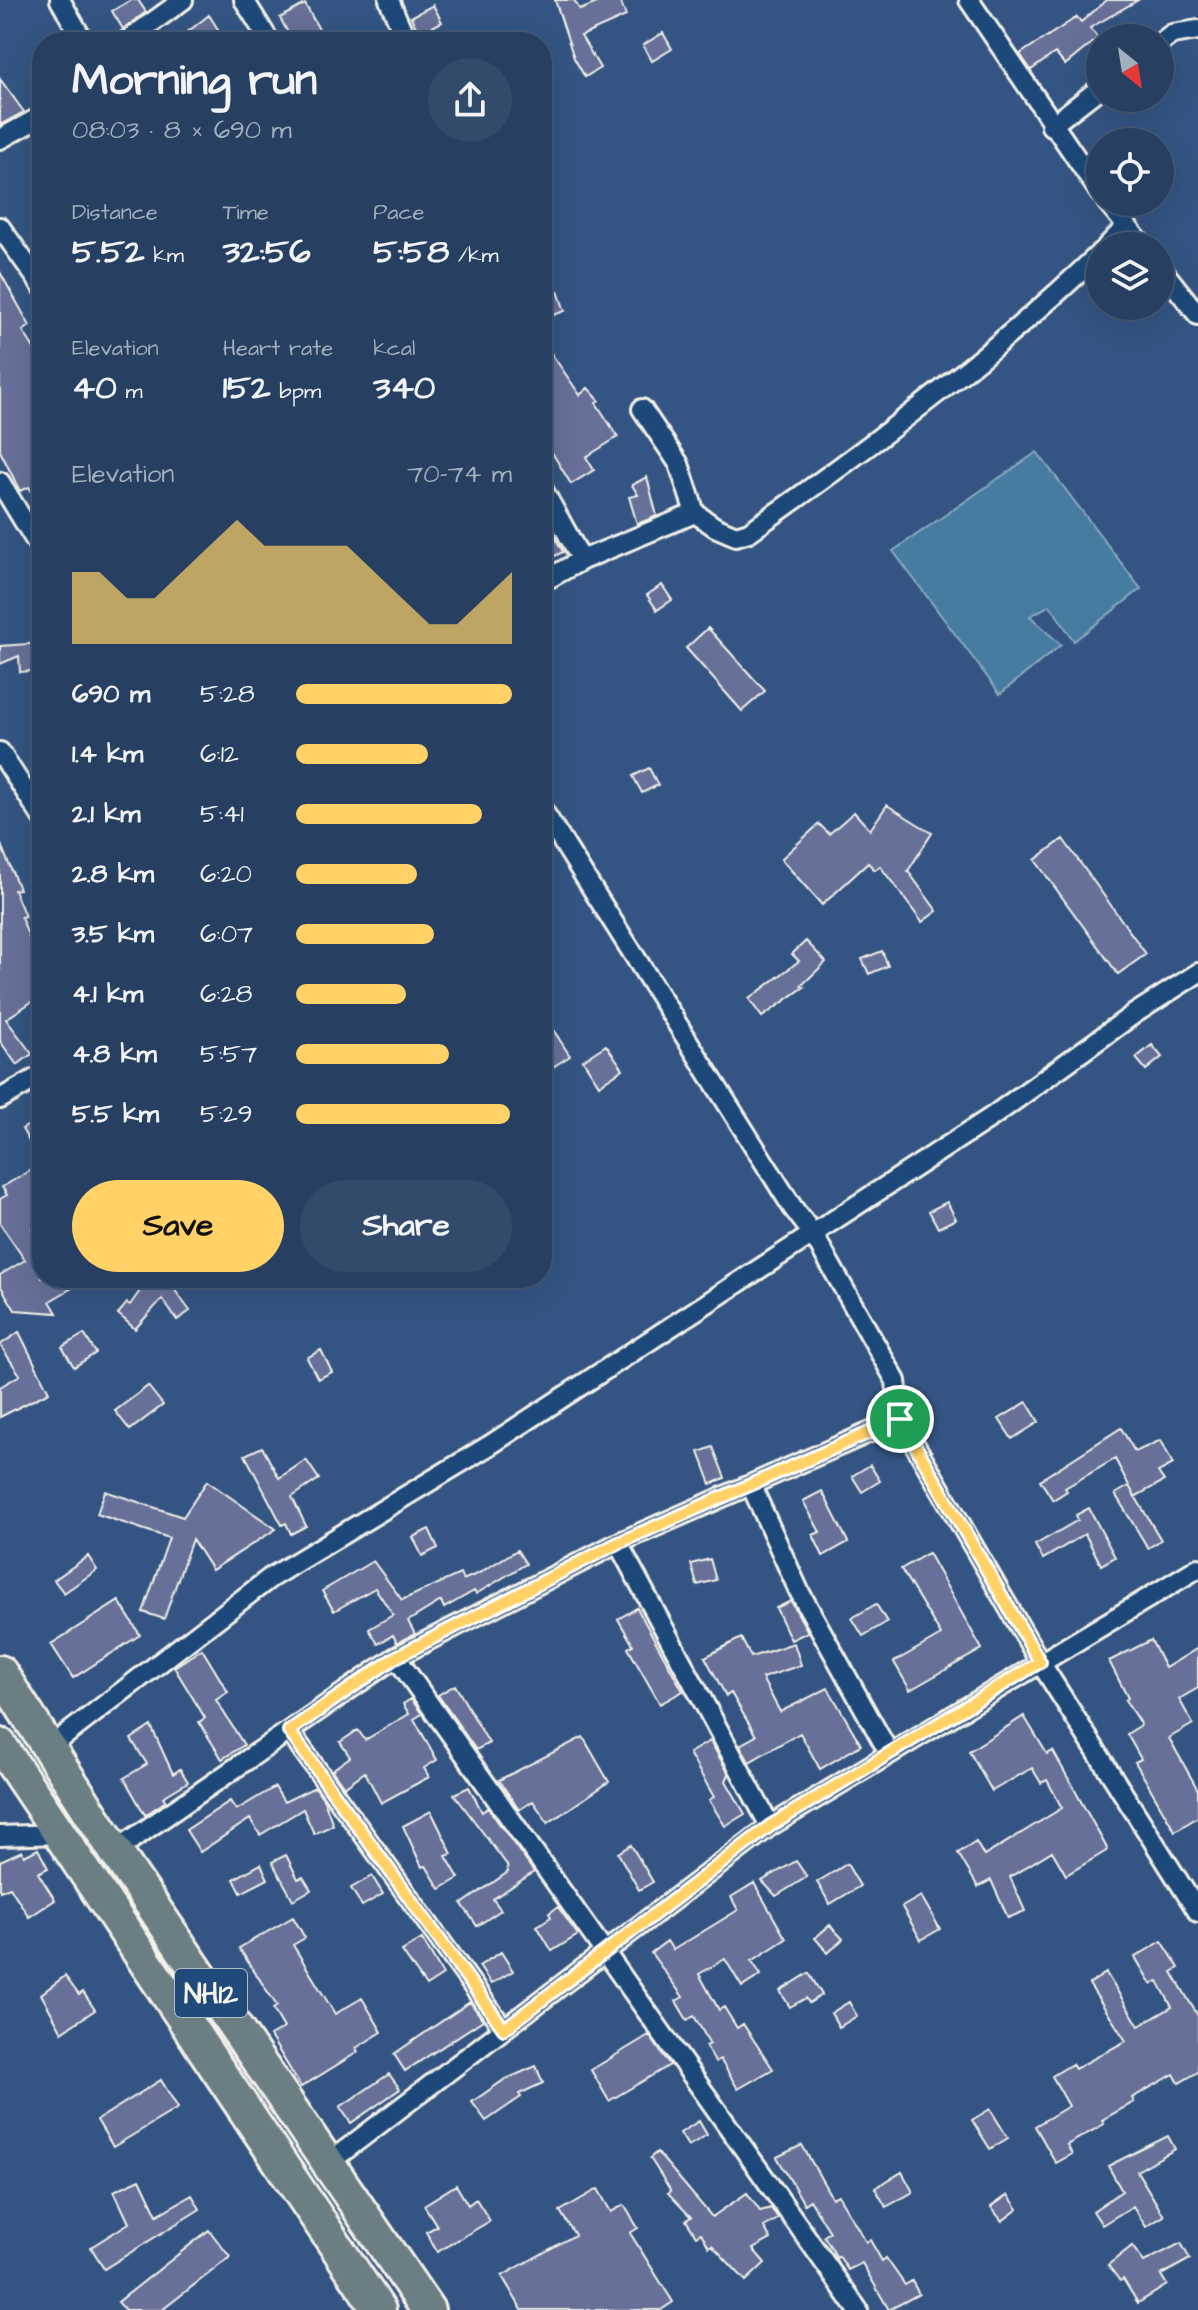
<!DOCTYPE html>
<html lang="en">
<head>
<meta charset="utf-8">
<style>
  :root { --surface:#274062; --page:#334b6b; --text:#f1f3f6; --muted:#a4afbe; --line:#435977; --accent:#ffd166 }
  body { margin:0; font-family:"Architects Daughter",sans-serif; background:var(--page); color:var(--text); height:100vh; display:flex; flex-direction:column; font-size:30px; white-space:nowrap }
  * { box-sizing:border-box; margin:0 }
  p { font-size:26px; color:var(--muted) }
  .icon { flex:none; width:44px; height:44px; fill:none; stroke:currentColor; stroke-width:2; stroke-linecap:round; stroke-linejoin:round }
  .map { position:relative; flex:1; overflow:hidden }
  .drawer { position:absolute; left:32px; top:32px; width:520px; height:1256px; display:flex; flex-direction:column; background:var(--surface); border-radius:32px; box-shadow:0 8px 32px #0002,0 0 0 2px var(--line) }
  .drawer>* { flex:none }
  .needle { width:52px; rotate:150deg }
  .controls { position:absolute; left:1086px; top:24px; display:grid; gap:16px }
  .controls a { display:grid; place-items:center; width:88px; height:88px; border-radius:50%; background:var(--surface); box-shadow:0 8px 32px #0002,0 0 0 2px var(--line); font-size:40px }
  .pin { position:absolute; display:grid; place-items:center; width:68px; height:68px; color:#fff; margin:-34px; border:4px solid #fff; border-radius:50%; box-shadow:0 2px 8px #0007 }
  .round { display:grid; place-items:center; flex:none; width:84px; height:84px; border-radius:42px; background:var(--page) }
  .head { display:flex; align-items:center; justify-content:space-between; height:136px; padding:0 40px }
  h1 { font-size:44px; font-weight:700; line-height:60px }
  .metrics { display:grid; grid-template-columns:repeat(3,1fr); gap:12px; height:136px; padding:8px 40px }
  .metrics div { display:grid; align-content:center }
  .metrics b { font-size:34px; font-weight:700 }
  .metrics small { font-size:22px; font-weight:400 }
  .metrics p { font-size:22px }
  .chart { height:224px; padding:16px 40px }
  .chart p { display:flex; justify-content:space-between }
  .chart svg { width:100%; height:144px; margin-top:8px; fill:var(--accent); opacity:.7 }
  .action { display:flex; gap:16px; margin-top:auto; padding:16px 40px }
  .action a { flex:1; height:92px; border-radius:48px; background:var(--accent); color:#111; font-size:32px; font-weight:700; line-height:92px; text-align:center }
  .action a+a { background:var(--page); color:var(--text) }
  ul { padding:0 40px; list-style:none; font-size:26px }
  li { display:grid; grid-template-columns:128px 96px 1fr; align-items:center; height:60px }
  li i { height:20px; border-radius:10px; background:var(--accent) }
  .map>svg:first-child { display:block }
  .water { fill:#447ba0; stroke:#8aaabd; stroke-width:2 }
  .building { fill:#667098; stroke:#f4f1e8; stroke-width:2 }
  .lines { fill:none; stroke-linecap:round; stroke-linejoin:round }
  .street-casing { stroke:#f4f1e8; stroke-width:24 }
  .highway-casing { stroke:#f4f1e8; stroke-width:38 }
  .street { stroke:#1f4a7a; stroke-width:18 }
  .highway { stroke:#6b7e84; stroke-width:32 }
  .route-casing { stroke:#fff; stroke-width:16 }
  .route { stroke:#ffd166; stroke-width:10 }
  .labels { text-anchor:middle; stroke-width:8; stroke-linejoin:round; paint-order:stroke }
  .shield { fill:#1f4a7a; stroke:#b4bfc7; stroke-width:2 }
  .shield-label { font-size:28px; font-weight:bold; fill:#f4f1e8 }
</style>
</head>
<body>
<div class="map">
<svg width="1198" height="2310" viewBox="0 0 1198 2310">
  <rect width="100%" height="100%" fill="#345583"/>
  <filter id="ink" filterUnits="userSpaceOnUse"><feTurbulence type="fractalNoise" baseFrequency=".0125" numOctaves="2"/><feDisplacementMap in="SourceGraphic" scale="16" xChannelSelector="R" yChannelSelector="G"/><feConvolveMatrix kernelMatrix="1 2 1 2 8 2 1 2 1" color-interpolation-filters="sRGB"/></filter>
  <g filter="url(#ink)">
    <path class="water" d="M1037,452L1141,589L1074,641L1050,605L1030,616L1061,645L1000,694L893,551Z"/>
    <path class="building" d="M131,0H138L146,12L123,29L112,11Z
      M555,0H574L580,10L604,0H620L626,16L581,36L600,68L585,77L574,58Z
      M1107,0H1138L1090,28L1098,38L1065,65L1055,53L1031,70L1020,54L1077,17L1081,22Z
      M305,4L322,35L324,42H293L280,18Z
      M433,5L442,22L419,34L411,17Z
      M209,15L226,42H171L190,30Z
      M663,33L672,49L652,61L643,45Z
      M0,79L24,112L0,125Z
      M0,272L30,326L23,331L42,361V509L29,487L20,491L0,451Z
      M558,291L565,311L542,319V296Z
      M542,340L580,395L588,388L599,400L596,403L618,437L586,457L594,470L571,484L542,436Z
      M647,477L657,516L637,524L629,497L638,495L632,485Z
      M542,513L563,552L542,562Z
      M662,585L672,600L657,610L647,595Z
      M708,628L765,691L742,711L686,648Z
      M42,643V670L20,672L19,656L0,664V646Z
      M649,768L658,785L642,793L633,776Z
      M887,805L932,833L908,871L937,911L922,922L880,866L875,870L868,863L822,905L781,859L819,824L829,834L854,812L870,830Z
      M1063,839L1146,954L1118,974L1035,860Z
      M0,842L19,889L14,890L25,916L21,917L42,972V995L6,1019L32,1054L17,1065L0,1041Z
      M806,941L826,962L801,986L804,987L762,1017L749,999L799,961L792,954Z
      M882,951L888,966L869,974L862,959Z
      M542,1012L570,1056L542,1074Z
      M606,1045L623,1069L599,1085L583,1060Z
      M1152,1045L1162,1057L1146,1070L1136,1058Z
      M42,1117V1164L22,1129Z
      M42,1164V1224L32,1229L42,1244V1278H89L50,1301L57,1313L15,1310L0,1285V1275L25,1260L0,1224V1199L7,1195L2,1187Z
      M947,1202L956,1219L938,1228L929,1211Z
      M149,1278H166L190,1311L177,1320L162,1299L135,1329L118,1314L127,1303L130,1305Z
      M19,1332L49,1392L0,1417V1387L20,1375L0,1345Z
      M84,1334L96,1353L74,1367L62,1347Z
      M321,1350L332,1372L318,1379L307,1358Z
      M148,1386L163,1405L130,1430L115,1411Z
      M1027,1402L1039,1422L1012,1439L999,1419Z
      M1121,1428L1135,1452L1161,1440L1173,1464L1158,1472L1164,1481L1135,1497L1115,1459L1065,1488L1067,1491L1053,1500L1040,1480Z
      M262,1447L279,1478L306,1460L319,1479L292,1497L306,1526L291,1534L286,1523L282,1525L245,1455Z
      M713,1447L725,1478L711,1484L699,1452Z
      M870,1465L880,1481L862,1492L852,1476Z
      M207,1481L276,1529L212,1570L192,1539L164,1619L143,1612L169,1538L97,1514L105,1491L183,1517Z
      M1129,1486L1161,1540L1148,1548L1115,1494Z
      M822,1491L848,1542L823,1556L813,1535L820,1532L803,1501Z
      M1089,1508L1115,1557L1101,1565L1085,1534L1043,1559L1035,1545L1078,1520L1076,1515Z
      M429,1529L438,1548L422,1556L413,1537Z
      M517,1550L526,1564L476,1594L474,1591L444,1608L441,1601L408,1621L415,1634L397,1643L393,1635L378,1644L369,1629L393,1615L375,1588L334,1611L322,1591L373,1561L402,1600L460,1574L463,1580L479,1573Z
      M928,1553L982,1649L910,1690L894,1662L941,1635L901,1569Z
      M88,1556L97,1570L64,1593L54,1580Z
      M710,1559L716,1580L697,1585L691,1564Z
      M119,1601L140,1635L73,1678L51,1644Z
      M791,1601L808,1632L791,1640L776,1608Z
      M876,1604L887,1622L863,1636L852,1618Z
      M637,1608L683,1691L660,1704L628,1648L633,1645L618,1619Z
      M741,1638L751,1657L794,1643L801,1665L762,1678L780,1712L828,1688L861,1745L820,1769L800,1733L749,1762L740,1745L756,1736L731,1693L726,1696L705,1657Z
      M1151,1640L1165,1668L1198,1648V1688L1179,1699L1193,1724L1169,1738L1198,1790V1817L1175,1831L1135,1762L1141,1759L1127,1734L1141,1725L1125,1700L1128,1698L1109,1661Z
      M202,1649L228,1692L216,1700L244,1745L222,1759L199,1722L205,1718L174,1667Z
      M455,1685L489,1743L476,1750L438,1695Z
      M411,1699L422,1714L414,1719L437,1760L424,1768L429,1777L381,1803L365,1772L344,1787L332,1770L350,1757L340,1742L358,1730L365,1740L409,1714L403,1704Z
      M1024,1716L1047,1754L1053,1751L1108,1850L1066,1875L1052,1851L1010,1877L1025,1911L1008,1918L991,1880L978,1887L958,1853L976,1842L984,1856L1062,1808L1047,1780L1041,1783L1032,1768L992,1791L969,1751Z
      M151,1726L173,1774L180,1769L188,1782L163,1797L166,1801L145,1815L124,1778L147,1764L131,1739Z
      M583,1737L609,1782L548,1823L533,1801L519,1810L499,1780Z
      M710,1741L729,1774L726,1781L745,1814L725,1826L709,1800L714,1797L689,1753Z
      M275,1787L284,1802L315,1787L324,1800L333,1825L314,1834L303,1809L260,1835L250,1819L200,1852L186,1830L230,1801L236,1810Z
      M469,1787L482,1812L488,1808L534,1872L493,1899L501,1910L477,1926L462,1904L508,1872L507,1865L454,1794Z
      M431,1811L452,1854L446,1856L459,1878L440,1889L426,1866L422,1867L403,1826Z
      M631,1845L653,1882L639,1890L618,1853Z
      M38,1849L48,1868L38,1873L55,1900L29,1917L10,1887L0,1891V1861L22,1851L24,1856Z
      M286,1855L298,1879L303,1877L311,1890L293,1900L272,1862Z
      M796,1861L807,1877L776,1896L762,1881Z
      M261,1864L268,1879L241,1893L234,1879Z
      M847,1864L860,1886L830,1904L817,1882Z
      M372,1876L383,1894L362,1906L351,1888Z
      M754,1883L786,1939L752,1961L761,1975L742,1987L725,1959L699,1974L719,2010L724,2007L737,2028L743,2024L773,2069L738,2089L720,2059L715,2062L706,2046L710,2044L694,2016L687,2020L676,2001L683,1997L651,1953L667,1941L673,1950L738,1910L731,1897Z
      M921,1896L940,1929L921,1940L902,1907Z
      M558,1907L578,1935L552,1951L537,1926L551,1917L549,1913Z
      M293,1917L305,1938L293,1945L335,2014L362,1998L382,2032L356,2048L358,2052L301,2087L270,2036L284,2028L273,2009L277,2006L239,1948Z
      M830,1925L843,1939L828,1953L815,1938Z
      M422,1939L443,1975L426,1986L402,1951Z
      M1162,1941L1179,1968L1172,1972L1198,2016V2072L1179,2083L1174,2074L1132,2098L1134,2102L1102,2120L1104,2124L1067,2145L1072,2154L1056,2163L1035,2126L1069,2106L1052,2076L1072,2064L1075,2069L1126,2041L1089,1984L1106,1973L1139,2026L1172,2007L1158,1981L1151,1984L1135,1957Z
      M501,1952L513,1971L491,1984L479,1966Z
      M809,1973L822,1995L809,2003L806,1998L790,2007L780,1991Z
      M65,1976L79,1995L83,1992L95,2010L62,2032L41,1994Z
      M470,2002L483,2020L405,2071L394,2054Z
      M849,2002L857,2016L839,2027L831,2013Z
      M649,2035L670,2065L609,2101L591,2070Z
      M536,2066L543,2083L519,2094L521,2097L486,2121L472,2102L504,2080Z
      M389,2074L400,2089L351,2123L340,2107Z
      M161,2080L178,2108L113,2147L97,2120Z
      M990,2109L1008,2138L990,2149L972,2120Z
      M699,2121L707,2135L688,2146L680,2133Z
      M1168,2136L1175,2149L1137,2171L1164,2216L1146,2227L1133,2206L1102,2225L1093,2211L1122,2191L1108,2166Z
      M802,2145L832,2198L838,2195L866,2242L870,2240L882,2261L886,2258L905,2285L912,2281L919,2294L889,2310L862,2263L848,2270L839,2256L837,2258L824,2236L830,2232L810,2200L804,2204L777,2157Z
      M657,2152L712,2217L747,2193L760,2211L771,2208L778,2219L764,2227L771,2239L753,2249L765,2263L746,2281L712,2245L709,2247L701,2233L696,2236L686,2220L691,2217L668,2193L671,2191L650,2158Z
      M902,2172L913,2192L886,2207L875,2188Z
      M140,2179L157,2215L192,2195L200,2209L104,2269L91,2247L129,2223L114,2191Z
      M456,2185L468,2205L476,2199L490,2221L437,2252L426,2232L437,2226L424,2205Z
      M598,2189L611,2212L624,2205L638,2228L630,2233L673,2302L661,2310H522L502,2276L575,2235L560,2211Z
      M1008,2195L1018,2209L1002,2221L991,2207Z
      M209,2230L230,2257L162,2310H125L118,2302Z
      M1181,2243L1190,2259L1161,2275L1167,2285L1138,2303L1123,2279L1120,2281L1108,2265L1132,2246L1144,2262Z"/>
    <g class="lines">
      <defs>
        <path id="street" d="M60,0L84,42
          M244,0L270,42
          M389,0L407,42
          M969,0L1100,193
          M125,42L183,0
          M1160,43L1172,34L1198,30
          M1051,126L1100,88
          M0,139L42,116
          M1107,202L1143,246
          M0,227L42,286
          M1107,246L1127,226
          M1160,267L1198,315
          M642,409L679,464L695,513L715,527L736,536L749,532C868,449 996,353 1100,253
          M0,482L42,551
          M542,488L582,560
          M542,582L582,560L695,513
          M0,752L42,817
          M542,809L793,1208L813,1234L896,1381L900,1419L1040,1662L1198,1912
          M0,1099L42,1075
          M751,1485L799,1591L889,1753
          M618,1543L770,1826
          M396,1657L858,2310
          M289,1731L504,2029
          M50,1747L270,1578L490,1445L701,1307L993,1116L1134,1014L1198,973
          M0,1836L60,1834
          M115,1851L396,1657L618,1543L900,1419
          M327,2164L770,1826L1198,1568"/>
        <path id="highway" d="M0,1672L115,1851L428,2310
          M0,1745L379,2310"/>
      </defs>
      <use href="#street" class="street-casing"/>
      <use href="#highway" class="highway-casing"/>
      <use href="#street" class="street"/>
      <use href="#highway" class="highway"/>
    </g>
  </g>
  <g class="lines" filter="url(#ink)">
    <defs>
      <path id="route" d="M900,1419L1040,1662L770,1826L504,2029L289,1731L396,1657L618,1543Z"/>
    </defs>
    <use href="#route" class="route-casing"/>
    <use href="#route" class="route"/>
  </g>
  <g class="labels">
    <rect class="shield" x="175" y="1969" width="72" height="48" rx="6"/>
    <g class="shield-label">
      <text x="211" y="2003">NH12</text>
    </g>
  </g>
</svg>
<div class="controls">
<a><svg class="needle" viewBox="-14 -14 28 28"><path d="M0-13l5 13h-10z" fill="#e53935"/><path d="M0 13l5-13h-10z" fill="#a4afbe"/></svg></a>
<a><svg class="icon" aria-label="locate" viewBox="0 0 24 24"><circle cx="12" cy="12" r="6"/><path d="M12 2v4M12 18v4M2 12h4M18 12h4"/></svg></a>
<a><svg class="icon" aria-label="layers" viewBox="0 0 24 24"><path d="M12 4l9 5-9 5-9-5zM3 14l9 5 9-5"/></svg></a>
</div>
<div class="pin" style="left:900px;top:1419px;background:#1e9e55"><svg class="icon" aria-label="arrive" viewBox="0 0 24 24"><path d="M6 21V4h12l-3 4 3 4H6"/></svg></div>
<section class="drawer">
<div class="head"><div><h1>Morning run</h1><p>08:03 · 8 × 690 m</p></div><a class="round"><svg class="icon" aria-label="share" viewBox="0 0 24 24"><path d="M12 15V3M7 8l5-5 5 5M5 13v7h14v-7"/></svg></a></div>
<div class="metrics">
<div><p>Distance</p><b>5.52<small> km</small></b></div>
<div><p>Time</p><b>32:56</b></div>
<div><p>Pace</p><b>5:58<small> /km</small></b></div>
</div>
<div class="metrics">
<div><p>Elevation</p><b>40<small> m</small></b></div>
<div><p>Heart rate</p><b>152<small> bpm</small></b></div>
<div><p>kcal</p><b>340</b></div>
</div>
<div class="chart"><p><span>Elevation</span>70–74 m</p>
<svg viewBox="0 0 160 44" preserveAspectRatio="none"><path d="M0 44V22L10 22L20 30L30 30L40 22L50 14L60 6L70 14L80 14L90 14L100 14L110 22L120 30L130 38L140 38L150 30L160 22V44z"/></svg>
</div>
<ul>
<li><b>690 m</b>5:28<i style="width:100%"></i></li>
<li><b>1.4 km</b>6:12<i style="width:61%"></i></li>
<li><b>2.1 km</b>5:41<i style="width:86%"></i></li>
<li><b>2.8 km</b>6:20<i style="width:56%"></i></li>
<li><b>3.5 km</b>6:07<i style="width:64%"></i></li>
<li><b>4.1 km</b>6:28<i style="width:51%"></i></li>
<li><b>4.8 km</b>5:57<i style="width:71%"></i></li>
<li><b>5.5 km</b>5:29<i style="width:99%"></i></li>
</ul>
<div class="action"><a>Save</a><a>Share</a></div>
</section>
</div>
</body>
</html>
